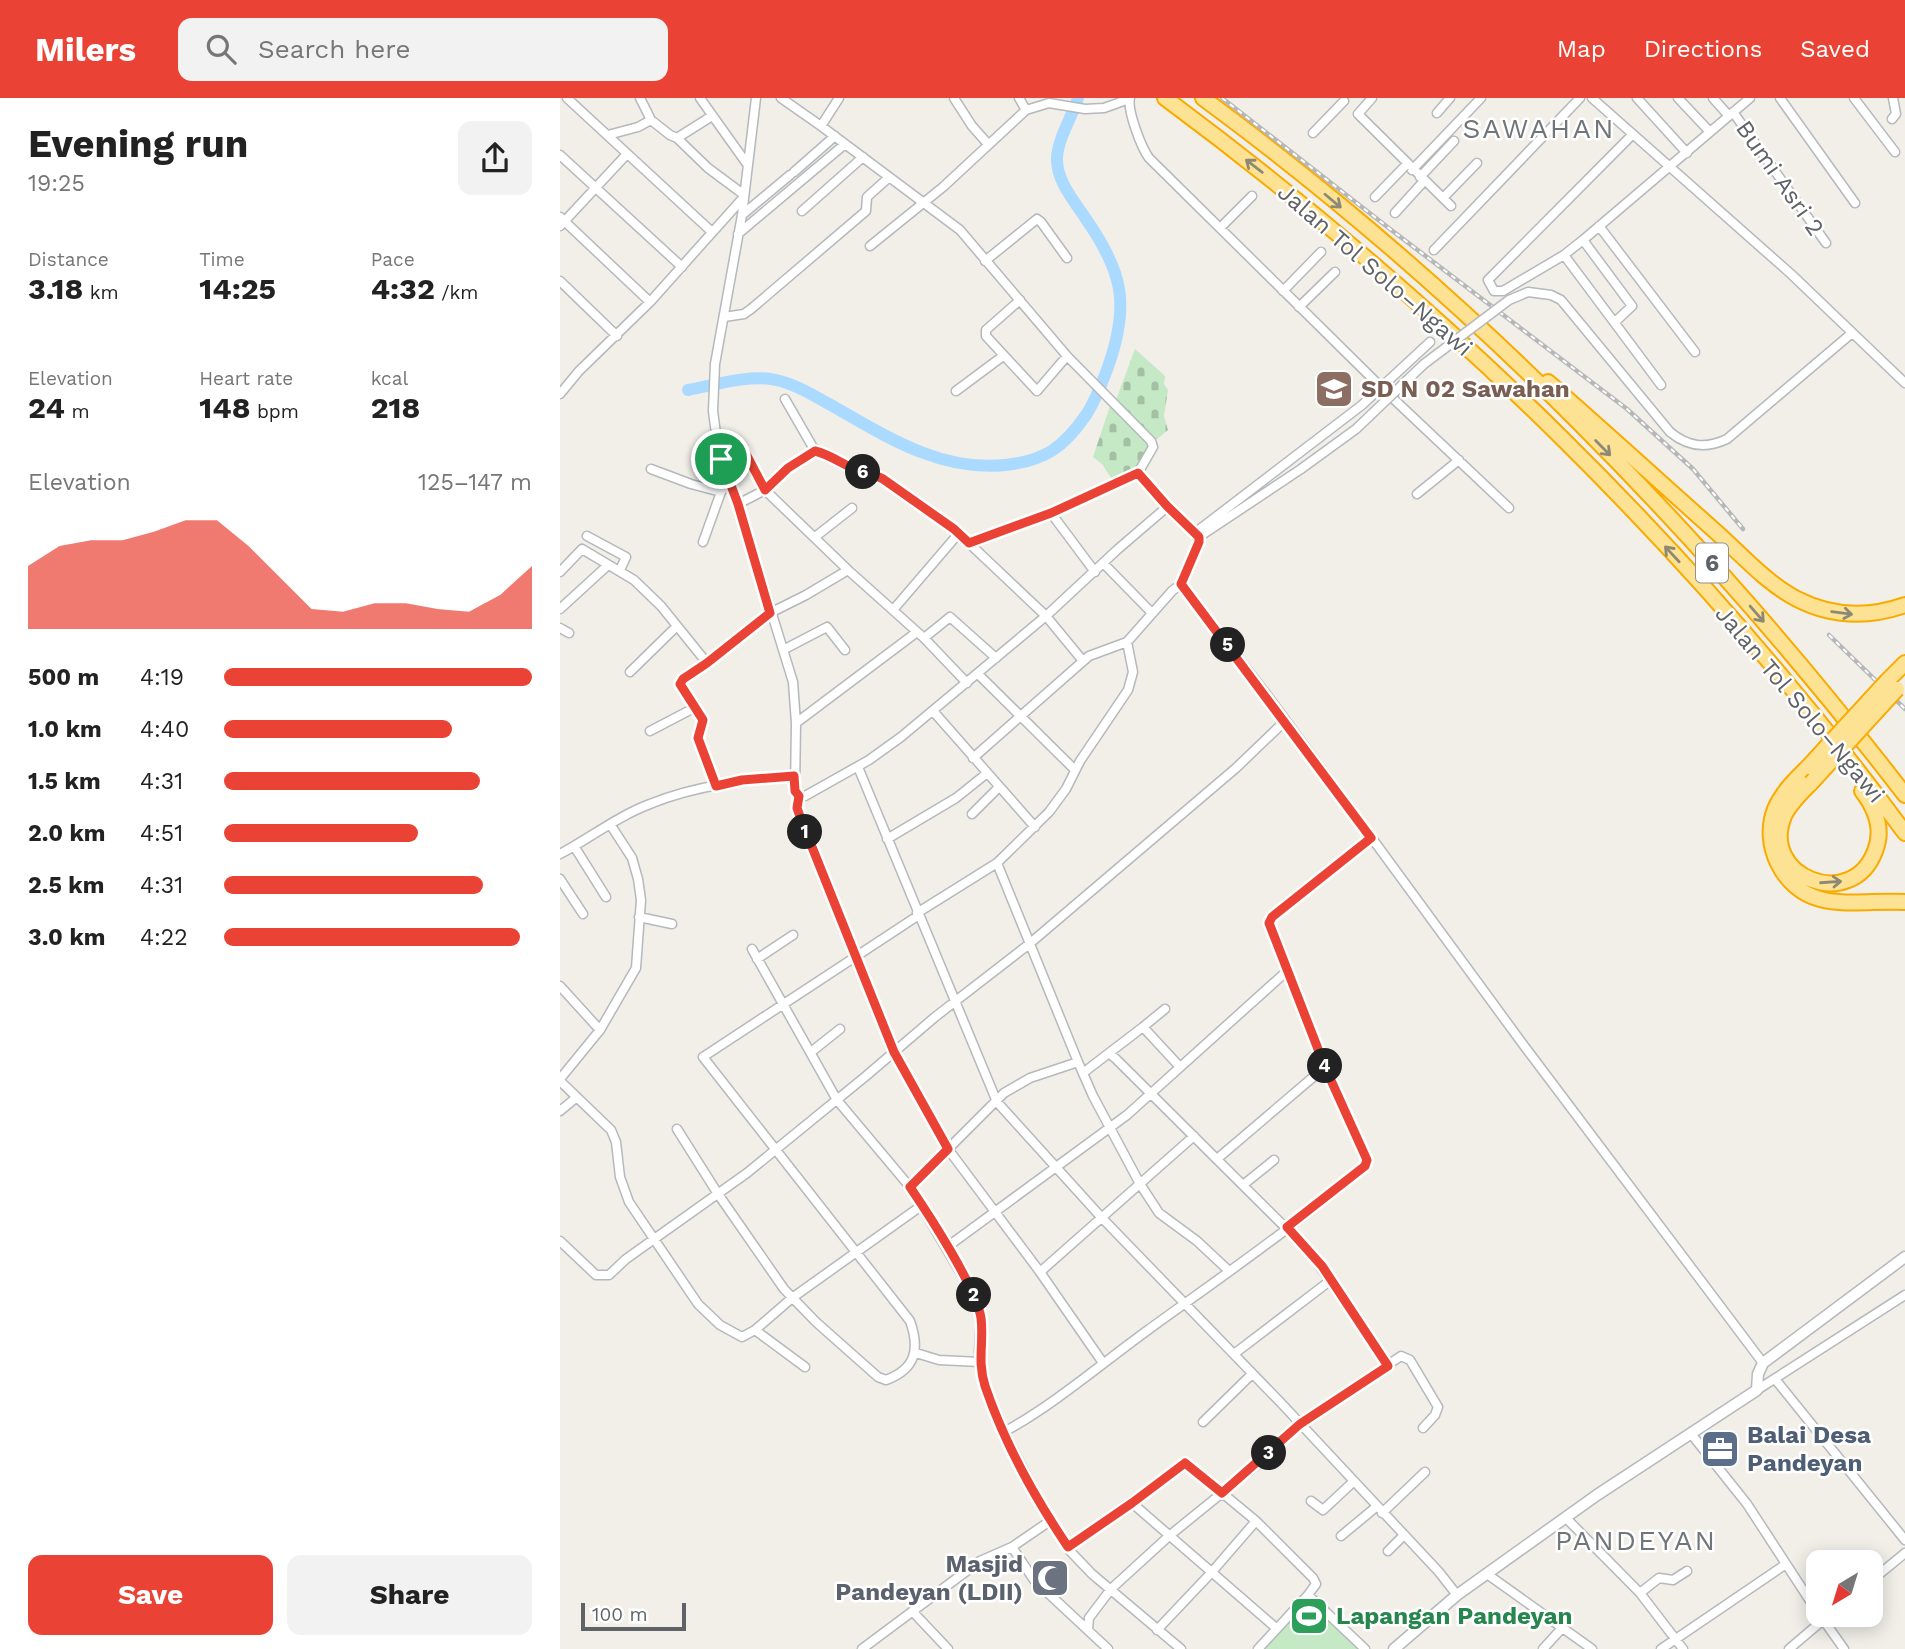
<!DOCTYPE html>
<html lang="en">
<head>
<meta charset="utf-8">
<style>
  :root { --surface:#fff; --page:#f2f2f2; --text:#222; --muted:#767676; --accent:#ea4335 }
  body { margin:0; font-family:"Work Sans",sans-serif; background:var(--page); color:var(--text); height:100vh; display:flex; flex-direction:column; font-size:26px; white-space:nowrap }
  * { box-sizing:border-box; margin:0 }
  p { font-size:23px; color:var(--muted) }
  .icon { flex:none; width:38px; height:38px; fill:none; stroke:currentColor; stroke-width:2; stroke-linecap:round; stroke-linejoin:round }
  .map { position:relative; flex:1; overflow:hidden }
  .drawer { display:flex; flex-direction:column; background:var(--surface); width:560px }
  .drawer>* { flex:none }
  .needle { width:46px; rotate:218deg }
  .fabs { position:absolute; left:1246px; top:1452px; display:grid; gap:14px }
  .fabs a { display:grid; place-items:center; width:77px; height:77px; border-radius:14px; background:var(--surface); box-shadow:0 4px 18px #0003; font-size:35px }
  .scale { position:absolute; left:21px; bottom:18px; width:105px; box-sizing:border-box; padding-left:7px; border:4px solid #5f6368; border-top:0; font-size:19px; line-height:24px; white-space:nowrap; color:#5f6368; -webkit-text-stroke:5px #fff; paint-order:stroke }
  .pin { position:absolute; display:grid; place-items:center; width:60px; height:60px; color:#fff; margin:-30px; border:4px solid #fff; border-radius:50%; box-shadow:0 2px 7px #0007 }
  .km { position:absolute; width:35px; height:35px; margin:-18px; border-radius:50%; background:#222; color:#fff; font-size:19px; line-height:35px; text-align:center }
  .round { display:grid; place-items:center; flex:none; width:74px; height:74px; border-radius:14px; background:var(--page) }
  .summary { display:flex; align-items:center; justify-content:space-between; height:119px; padding:0 28px }
  h1 { font-size:38px; font-weight:700; line-height:52px }
  .stats { display:grid; grid-template-columns:repeat(3,1fr); gap:10px; height:119px; padding:7px 28px }
  .stats div { display:grid; align-content:center }
  .stats b { font-size:30px; font-weight:700 }
  .stats small { font-size:19px; font-weight:400 }
  .stats p { font-size:19px }
  .chart { height:196px; padding:14px 28px }
  .chart p { display:flex; justify-content:space-between }
  .chart svg { width:100%; height:126px; margin-top:7px; fill:var(--accent); opacity:.7 }
  .button { display:flex; gap:14px; margin-top:auto; padding:14px 28px }
  .button a { flex:1; height:80px; border-radius:14px; background:var(--accent); color:#fff; font-size:28px; font-weight:700; line-height:80px; text-align:center }
  .button a+a { background:var(--page); color:var(--text) }
  ul { padding:0 28px; list-style:none; font-size:23px }
  li { display:grid; grid-template-columns:112px 84px 1fr; align-items:center; height:52px }
  li i { height:18px; border-radius:9px; background:var(--accent) }
  header { display:flex; align-items:center; gap:42px; box-sizing:border-box; height:98px; padding:0 35px; background:var(--accent); color:#fff }
  header strong { font-size:33px }
  nav { display:flex; gap:38px; margin-inline-start:auto; font-size:24px }
  .search { width:490px; height:63px; background:var(--page); display:flex; align-items:center; gap:18px; box-sizing:border-box; padding:0 24px; border-radius:14px; color:var(--muted); font-size:26px }
  main { display:flex; flex:1; min-height:0 }
  .map>svg:first-child { display:block }
  .grass { fill:#c5e8c5 }
  .cemetery { fill:url(#cemetery-stones) }
  .lines { fill:none; stroke-linecap:round; stroke-linejoin:round }
  .river { stroke:#aadaff; stroke-width:12 }
  .minor-casing { stroke:#b5b8bc; stroke-width:11 }
  .tertiary-casing { stroke:#b5b8bc; stroke-width:13 }
  .motorway-casing { stroke:#f9ab00; stroke-width:18 }
  .minor { stroke:#fff; stroke-width:8 }
  .tertiary { stroke:#fff; stroke-width:10 }
  .motorway { stroke:#fde293; stroke-width:14 }
  .rail-casing { stroke:#b6b7b8; stroke-width:4.5 }
  .rail { stroke:#fff; stroke-width:2; stroke-dasharray:5; stroke-linecap:butt }
  .minor-bridge-casing { stroke:#b5b8bc; stroke-width:11; stroke-linecap:butt }
  .motorway-bridge-casing { stroke:#f9ab00; stroke-width:18; stroke-linecap:butt }
  .minor-bridge { stroke:#fff; stroke-width:8 }
  .motorway-bridge { stroke:#fde293; stroke-width:14 }
  .oneway { stroke:#8e8975 }
  .route-casing { stroke:#fff; stroke-width:14 }
  .route { stroke:#ea4335; stroke-width:9 }
  .labels { text-anchor:middle; stroke-width:5; stroke-linejoin:round; paint-order:stroke }
  .shield { fill:#fff; stroke:#8f9295; stroke-width:2 }
  .shield-label { font-size:23px; font-weight:bold; fill:#5f6368 }
  .street-label { font-size:24px; fill:#5f6368; stroke:#fff }
  .education-label { font-size:24px; font-weight:bold; fill:#785e54; stroke:#fff; text-anchor:start }
  .service-label { font-size:24px; font-weight:bold; fill:#4e5e75; stroke:#fff; text-anchor:start }
  .worship-label { font-size:24px; font-weight:bold; fill:#5b616d; stroke:#fff; text-anchor:end }
  .leisure-label { font-size:24px; font-weight:bold; fill:#27864d; stroke:#fff; text-anchor:start }
  .quarter-label { font-size:28px; letter-spacing:2px; fill:#70757a; stroke:#fff }
</style>
</head>
<body>
<header>
<strong>Milers</strong>
<div class="search"><svg class="icon" aria-label="search" viewBox="0 0 24 24"><circle cx="10" cy="10" r="6"/><path d="M15 15l6 6"/></svg>Search here</div>
<nav><a>Map</a><a>Directions</a><a>Saved</a></nav>
</header>
<main>
<section class="drawer">
<div class="summary"><div><h1>Evening run</h1><p>19:25</p></div><a class="round"><svg class="icon" aria-label="share" viewBox="0 0 24 24"><path d="M12 15V3M7 8l5-5 5 5M5 13v7h14v-7"/></svg></a></div>
<div class="stats">
<div><p>Distance</p><b>3.18<small> km</small></b></div>
<div><p>Time</p><b>14:25</b></div>
<div><p>Pace</p><b>4:32<small> /km</small></b></div>
</div>
<div class="stats">
<div><p>Elevation</p><b>24<small> m</small></b></div>
<div><p>Heart rate</p><b>148<small> bpm</small></b></div>
<div><p>kcal</p><b>218</b></div>
</div>
<div class="chart"><p><span>Elevation</span>125–147 m</p>
<svg viewBox="0 0 160 44" preserveAspectRatio="none"><path d="M0 44V22L10 15L20 13L30 13L40 10L50 6L60 6L70 15L80 26L90 37L100 38L110 35L120 35L130 37L140 38L150 32L160 22V44z"/></svg>
</div>
<ul>
<li><b>500 m</b>4:19<i style="width:100%"></i></li>
<li><b>1.0 km</b>4:40<i style="width:74%"></i></li>
<li><b>1.5 km</b>4:31<i style="width:83%"></i></li>
<li><b>2.0 km</b>4:51<i style="width:63%"></i></li>
<li><b>2.5 km</b>4:31<i style="width:84%"></i></li>
<li><b>3.0 km</b>4:22<i style="width:96%"></i></li>
</ul>
<div class="button"><a>Save</a><a>Share</a></div>
</section>
<div class="map">
<svg width="1345" height="1551" viewBox="0 0 1345 1551">
  <defs>
    <pattern id="cemetery-stones" width="16" height="16" patternUnits="userSpaceOnUse" patternTransform="scale(1.75)"><rect width="16" height="16" fill="#c5e8c5"/><path d="M2 7V4a2 2 0 0 1 4 0v3zM10 15v-3a2 2 0 0 1 4 0v3z" fill="#a3c0a4"/></pattern>
  </defs>
  <rect width="100%" height="100%" fill="#f1efe8"/>
  <path class="grass" d="M748,1504L799,1551H704Z"/>
  <path class="cemetery" d="M575,251L605,278L604,286L608,292L604,318L608,332L597,341L563,311L556,302Z
    M550,308L583,340L588,349L574,373L553,383L542,366L533,359Z"/>
  <g class="lines">
    <path class="river" d="M128,292C155,287 189,276 216,282C235,286 253,297 269,306C324,337 379,374 445,367C485,363 504,349 526,317C536,302 542,285 548,269C570,207 563,174 526,121C514,103 496,82 497,60C498,40 512,19 518,0"/>
    <defs>
      <path id="minor" d="M7,0L152,134
        M80,0L91,22
        M140,0L187,66
        M196,0L182,117L155,266L153,313L158,351L178,406L233,584L236,625L235,693L239,698L237,710L334,954L388,1051L480,1174L543,1265
        M221,0L261,28L400,132L507,258L591,343L593,349L578,375L607,409
        M394,0L412,28L428,46
        M459,0L466,12
        M570,0C567,12 581,49 589,60L822,290L949,410
        M812,0L798,16L891,108
        M1032,0L1231,176L1345,285
        M1077,0L1127,55
        M1118,0L1150,34
        M1153,0L1169,18
        M1220,0L1295,105
        M1294,0L1335,54
        M1173,14L1266,145
        M877,15L890,0
        M1332,21L1336,16L1333,0
        M261,28L279,0
        M753,35L784,3
        M1073,36L928,182L934,193H943L1004,157L1023,142L1190,0
        M48,37L78,29L91,22L110,37L117,40L152,18
        M117,40L148,70L183,96
        M0,57L122,169
        M852,72L921,0
        M234,74L275,38
        M860,79L894,43
        M815,99L847,66
        M883,100L917,65
        M242,113L303,59
        M835,115L864,83
        M182,117L230,77
        M0,119L90,204
        M0,128L67,56
        M1039,128L1135,254
        M660,130L692,98
        M178,136L285,46
        M1023,142L1072,208L1055,224
        M310,148L383,89L466,12L489,5L525,11L544,10L569,1
        M874,152L1020,0
        M1004,157L1101,287
        M425,163L477,121L481,124L507,160
        M0,183L57,238
        M723,193L761,154
        M460,202L426,232V238L477,293L507,258
        M739,209L775,174
        M164,219L184,216L191,211L306,113L307,99L326,82
        M396,293L443,258
        M0,296L19,273L90,204L183,100
        M225,301L255,353
        M1110,334C1128,349 1146,351 1167,341L1292,235
        M161,361L185,354L205,392L228,370L255,353L301,374L323,381L394,431L486,518L523,563
        M91,371L131,386L161,394L168,384
        M857,396L899,362
        M178,406L205,392L288,472L364,540L407,585
        M491,415L535,474
        M636,434L802,307L870,244
        M27,438L66,459L60,472
        M255,439L292,410
        M143,444L161,394
        M409,445L491,415L578,375
        M544,466L592,515
        M0,474L22,451L74,482L101,508L147,565
        M621,486L710,601L962,945L1203,1265
        M0,511L47,468
        M333,512L399,435
        M0,530L9,535
        M364,540L390,519L436,560
        M223,552L267,529L285,552
        M70,574L117,528
        M418,576L515,672
        M373,613L475,729
        M236,625L357,534
        M90,633L134,610
        M413,660L529,558L567,544L612,493L621,486L639,444V439L741,371
        M298,669L437,1004L542,1120L722,1306L879,1474L897,1497
        M156,688L138,640L143,622L122,591L120,584L210,515L246,497L288,472
        M239,698H245L309,662L341,639L486,518L558,451L607,409L639,439
        M412,716L438,690
        M327,741L396,700L426,676
        M14,748L46,799
        M0,756C30,740 58,718 90,706C136,687 186,682 234,678
        M437,765L518,964L533,998L580,1086L599,1115L637,1143L668,1172
        M0,781L23,816
        M357,815L437,765L489,714L506,691L520,663L568,592L573,574L567,544
        M79,819L112,826
        M192,851L277,1002L350,1089L415,1199L421,1219L419,1254L425,1287L444,1334
        M197,861L233,837
        M0,888L40,932
        M583,929L605,911
        M251,954L280,931
        M549,955L583,929L620,969
        M523,975L549,955L556,961L750,1154L828,1267
        M0,981L40,932L76,870L81,802L78,781L72,760L50,726
        M0,983L51,1032L56,1044L60,1079L69,1104L138,1206L160,1227L182,1239L195,1232L232,1200L361,1108
        M0,1013L17,999
        M117,1031L158,1096L224,1191L256,1224L318,1279L326,1282C356,1271 360,1251 350,1223L143,959L359,817
        M657,1061L765,969
        M683,1087L714,1062
        M350,1089L444,995L470,980L518,964
        M0,1143L36,1177H49L66,1161L187,1075L306,978L375,919L468,847L676,670L725,623
        M387,1149L567,1017L727,873
        M480,1174L634,1038
        M195,1232L245,1269
        M356,1255L379,1262L420,1264
        M674,1256L771,1182
        M1215,1281L1345,1442
        M1197,1292L1345,1197
        M643,1324L692,1276
        M1132,1337L1187,1406L1258,1515
        M751,1403L763,1412L793,1384
        M572,1405L716,1530
        M822,1415L865,1374
        M1006,1420L1080,1495L1123,1551
        M781,1438L816,1409
        M452,1449L474,1482L548,1551
        M507,1449L626,1365L696,1423L753,1480L756,1486L748,1497
        M828,1453L843,1438
        M927,1476L1032,1551
        M1311,1483L1345,1455
        M1080,1495L1099,1480L1113,1482L1127,1473
        M353,1514L388,1551
        M1262,1520L1284,1551
        M528,1532L529,1520L551,1491L609,1438L699,1365L740,1326L841,1258L850,1262L878,1309L875,1317L863,1330
        M597,1532L651,1475L696,1423
        M302,1551L420,1463L452,1449L490,1423
        M621,1551L532,1476L509,1452L490,1423L444,1334C495,1306 541,1266 588,1232C661,1179 739,1126 806,1066V1058L763,963L709,825L712,819L811,740
        M698,1551L748,1497L805,1551
        M983,1551L1003,1529
        M1101,1551L1226,1466
        M1229,1551L1269,1517"/>
      <path id="tertiary" d="M834,1551L897,1497L1037,1397L1197,1292L1198,1276L1203,1265L1345,1159"/>
      <path id="motorway" d="M605,0C883,206 1139,456 1345,735
        M643,0C908,195 1145,437 1345,697
        M988,284C1044,333 1099,383 1155,433C1181,456 1206,485 1237,501C1272,519 1308,520 1345,507
        M1327,583L1345,565
        M1248,669C1236,681 1222,694 1215,711C1201,746 1222,791 1260,801C1287,808 1317,802 1345,804
        M1251,685C1241,695 1230,705 1224,718C1199,779 1292,815 1315,753C1324,731 1315,710 1302,693"/>
    </defs>
    <use href="#minor" class="minor-casing"/>
    <use href="#tertiary" class="tertiary-casing"/>
    <use href="#motorway" class="motorway-casing"/>
    <use href="#minor" class="minor"/>
    <use href="#tertiary" class="tertiary"/>
    <use href="#motorway" class="motorway"/>
    <defs>
      <path id="rail" d="M662,0L830,131L1067,311L1133,371L1183,431
        M1269,537L1345,611"/>
    </defs>
    <use href="#rail" class="rail-casing"/>
    <use href="#rail" class="rail"/>
    <defs>
      <path id="minor-bridge" d="M741,371L796,331L864,266L949,202L968,194L991,197L1001,202L1110,334"/>
      <path id="motorway-bridge" d="M1248,669L1327,583
        M1251,685L1337,591"/>
    </defs>
    <use href="#minor-bridge" class="minor-bridge-casing"/>
    <use href="#motorway-bridge" class="motorway-bridge-casing"/>
    <use href="#minor-bridge" class="minor-bridge"/>
    <use href="#motorway-bridge" class="motorway-bridge"/>
  </g>
  <defs><path id="oneway-shaft" d="M-6 0H5M1.5-3L5.5 0L1.5 3" fill="none" stroke-width="1.6" stroke-linecap="round" stroke-linejoin="round" transform="scale(1.75)"/></defs>
  <g class="oneway">
    <use href="#oneway-shaft" transform="translate(694 68) rotate(-142)"/>
    <use href="#oneway-shaft" transform="translate(773 103) rotate(40)"/>
    <use href="#oneway-shaft" transform="translate(1043 350) rotate(45)"/>
    <use href="#oneway-shaft" transform="translate(1112 456) rotate(-133)"/>
    <use href="#oneway-shaft" transform="translate(1282 515) rotate(8)"/>
    <use href="#oneway-shaft" transform="translate(1197 516) rotate(49)"/>
    <use href="#oneway-shaft" transform="translate(1271 784) rotate(-4)"/>
  </g>
  <g class="lines">
    <defs>
      <path id="route" d="M182,353L185,354L205,392L228,370L255,353C272,357 286,369 302,374C310,376 316,377 323,381L394,431L409,445L491,415L578,375L607,408L639,439V444L621,486L811,740L712,819L709,825L765,969L807,1062L805,1068L727,1129L762,1168L828,1268L740,1326L662,1395L625,1365L572,1405L508,1449C475,1400 444,1344 425,1288C417,1263 424,1244 421,1220C416,1189 369,1117 350,1089L388,1051L334,954L242,724L237,710L239,698L235,693L234,678L182,682L156,688L138,640L143,622L120,586L123,581L147,565L210,515L178,406L161,361Z"/>
    </defs>
    <use href="#route" class="route-casing"/>
    <use href="#route" class="route"/>
  </g>
  <defs>
    <symbol id="school-square" viewBox="-11 -11 22 22"><rect x="-9" y="-9" width="18" height="18" rx="4" fill="#8d6e63" stroke="#fff"/><path d="M0-5L7-2L0 1L-7-2ZM-4 1L0 2.5L4 1V4Q0 6-4 4Z" fill="#fff"/></symbol>
    <symbol id="office-square" viewBox="-11 -11 22 22"><rect x="-9" y="-9" width="18" height="18" rx="4" fill="#5c6f8a" stroke="#fff"/><path d="M-6-3h4V-5.5h4V-3h4V5H-6ZM-1-4.5V-3h2v-1.5ZM-6 0V1H6V0Z" fill="#fff"/></symbol>
    <symbol id="mosque-square" viewBox="-11 -11 22 22"><rect x="-9" y="-9" width="18" height="18" rx="4" fill="#6b7280" stroke="#fff"/><path d="M3.5-4.9A6 6 0 1 0 3.5 4.9A5 5 0 1 1 3.5-4.9Z" fill="#fff"/></symbol>
    <symbol id="stadium-square" viewBox="-11 -11 22 22"><rect x="-9" y="-9" width="18" height="18" rx="4" fill="#2e9e5b" stroke="#fff"/><path d="M0-5a6.5 5 0 1 0 0 10a6.5 5 0 1 0 0-10ZM-3.5-1.8h7v3.6h-7Z" fill="#fff"/></symbol>
  </defs>
  <g fill-rule="evenodd">
    <use href="#school-square" x="752" y="269" width="44" height="44"/>
    <use href="#office-square" x="1138" y="1329" width="44" height="44"/>
    <use href="#mosque-square" x="468" y="1458" width="44" height="44"/>
    <use href="#stadium-square" x="727" y="1496" width="44" height="44"/>
  </g>
  <g class="labels">
    <rect class="shield" x="1136" y="445.5" width="32" height="39" rx="5"/>
    <g class="shield-label">
      <text x="1152" y="473">6</text>
    </g>
    <g class="street-label">
      <text transform="translate(1220 80) rotate(55)" y="8">Bumi Asri 2</text>
      <text transform="translate(815 172) rotate(41)" y="8">Jalan Tol Solo–Ngawi</text>
      <text transform="translate(1240 606) rotate(50)" y="8">Jalan Tol Solo–Ngawi</text>
    </g>
    <g class="education-label">
      <text x="801" y="299">SD N 02 Sawahan</text>
    </g>
    <g class="service-label">
      <text x="1187" y="1345">Balai Desa<tspan x="1187" dy="28">Pandeyan</tspan></text>
    </g>
    <g class="worship-label">
      <text x="463" y="1474">Masjid<tspan x="463" dy="28">Pandeyan (LDII)</tspan></text>
    </g>
    <g class="leisure-label">
      <text x="776" y="1526">Lapangan Pandeyan</text>
    </g>
    <g class="quarter-label">
      <text x="979" y="40">SAWAHAN</text>
      <text x="1076" y="1452">PANDEYAN</text>
    </g>
  </g>
</svg>
<div class="fabs">
<a><svg class="needle" viewBox="-14 -14 28 28"><path d="M0-13l5 13h-10z" fill="#e53935"/><path d="M0 13l5-13h-10z" fill="#767676"/></svg></a>
</div>
<div class="scale">100 m</div>
<div class="pin" style="left:161px;top:361px;background:#1e9e55"><svg class="icon" aria-label="arrive" viewBox="0 0 24 24"><path d="M6 21V4h12l-3 4 3 4H6"/></svg></div>
<b class="km" style="left:245px;top:734px">1</b>
<b class="km" style="left:414px;top:1197px">2</b>
<b class="km" style="left:709px;top:1355px">3</b>
<b class="km" style="left:765px;top:968px">4</b>
<b class="km" style="left:668px;top:547px">5</b>
<b class="km" style="left:303px;top:374px">6</b>
</div>
</main>
</body>
</html>
